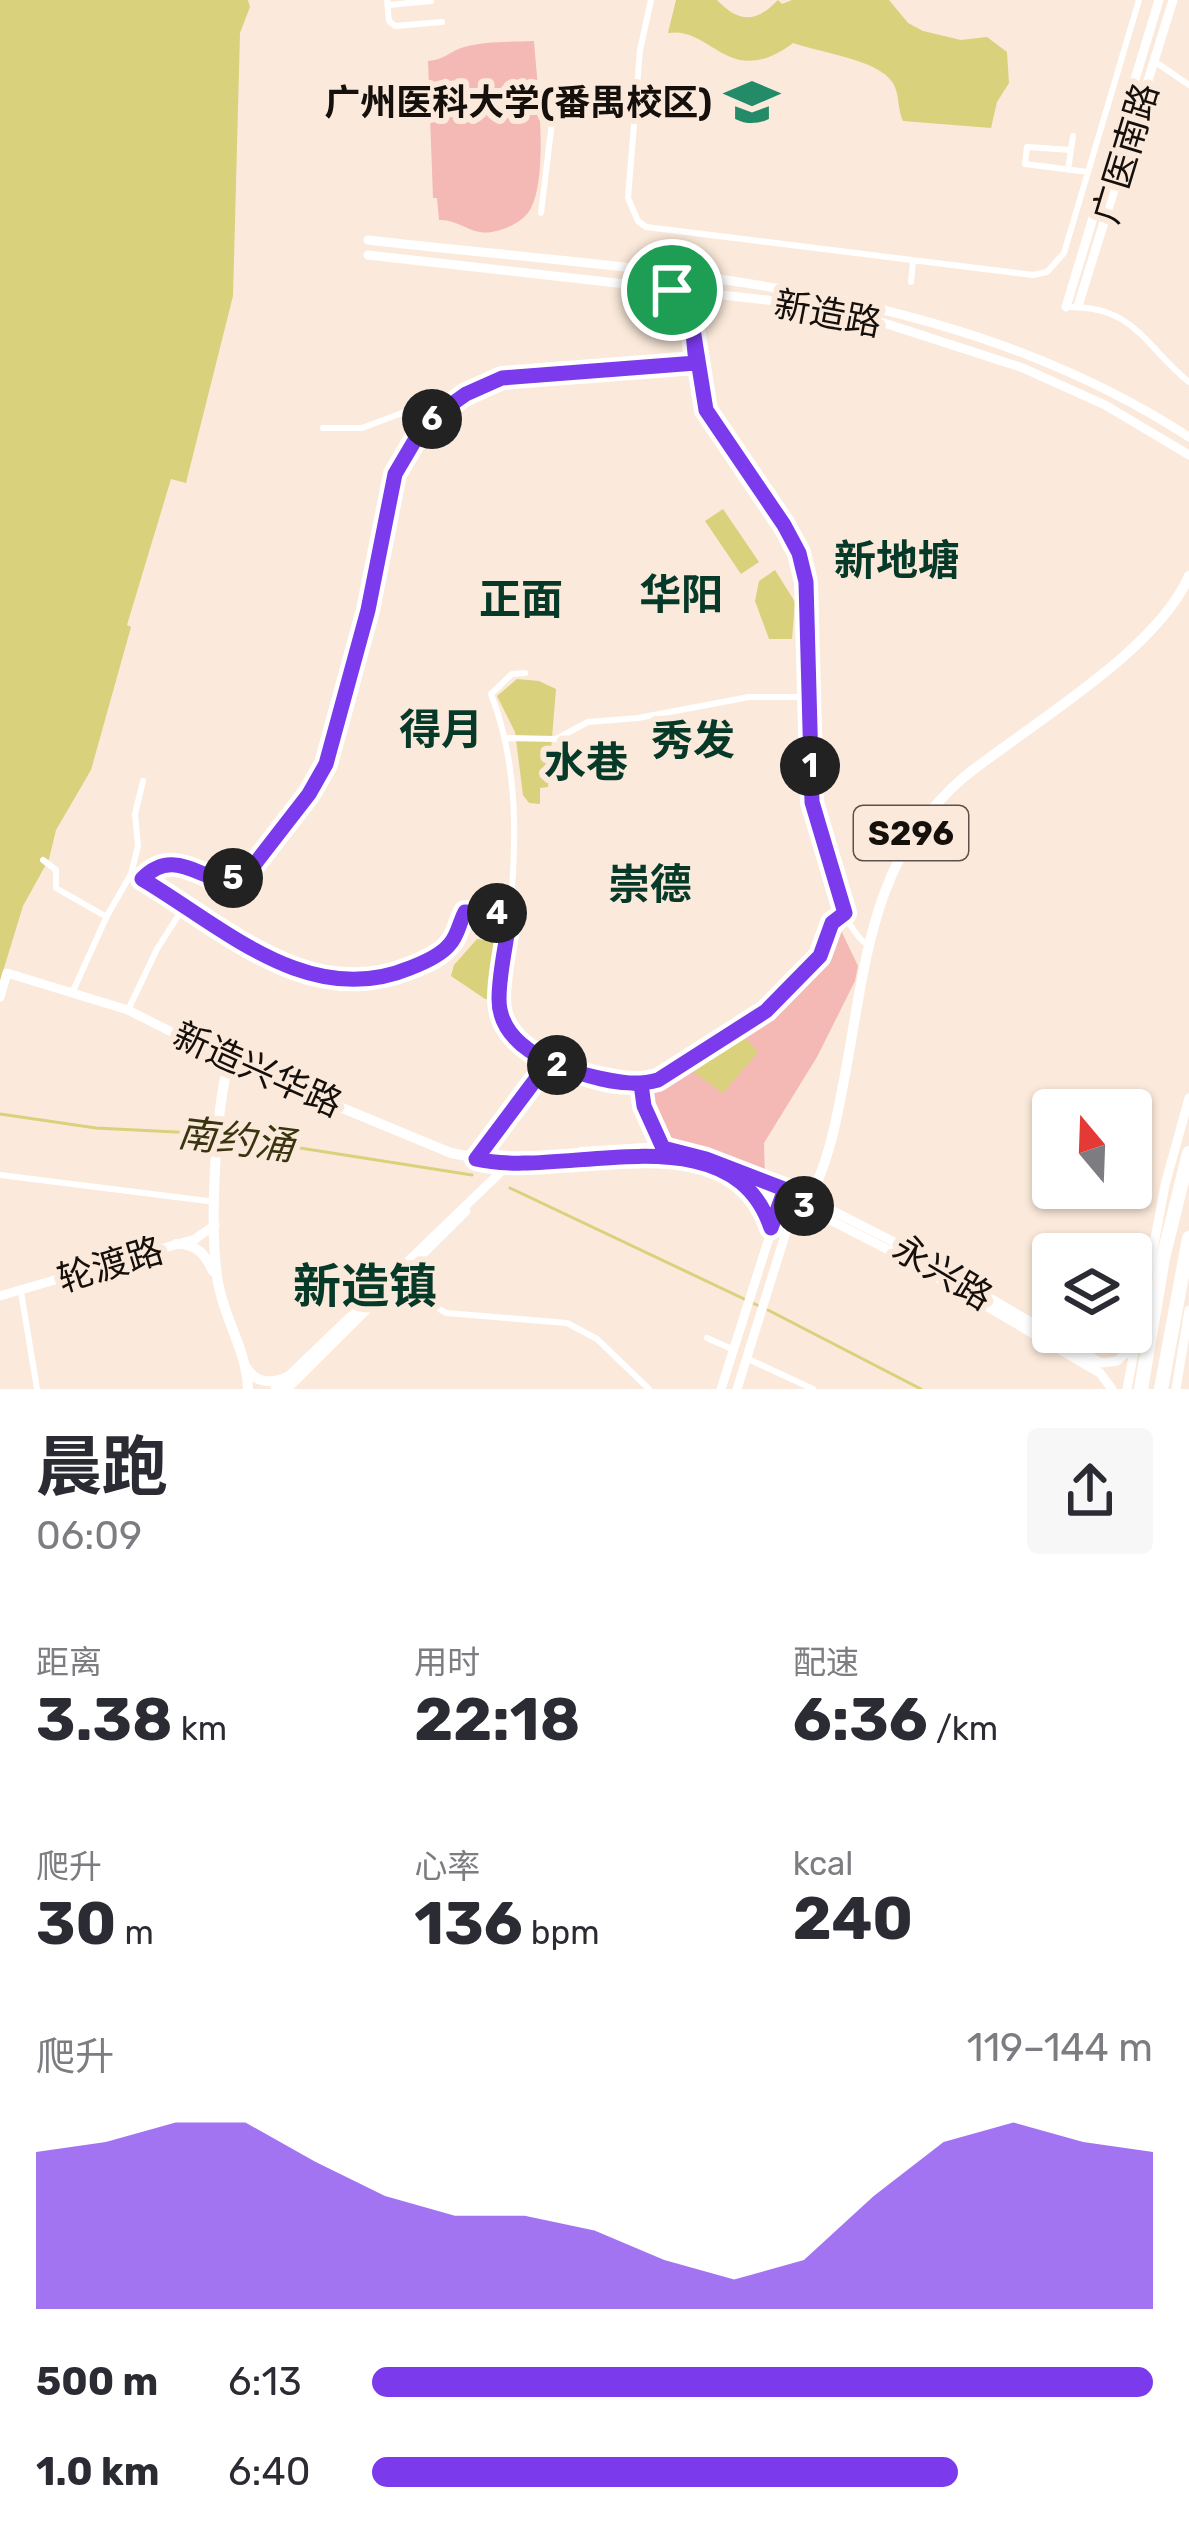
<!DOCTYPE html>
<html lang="zh">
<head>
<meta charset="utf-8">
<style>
  :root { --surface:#fff; --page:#f7f7f7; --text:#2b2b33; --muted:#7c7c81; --accent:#7c3aed }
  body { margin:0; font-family:Rubik,"Noto Sans SC",sans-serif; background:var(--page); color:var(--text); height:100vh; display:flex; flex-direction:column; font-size:45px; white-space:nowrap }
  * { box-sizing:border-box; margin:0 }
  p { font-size:39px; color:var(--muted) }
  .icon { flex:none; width:66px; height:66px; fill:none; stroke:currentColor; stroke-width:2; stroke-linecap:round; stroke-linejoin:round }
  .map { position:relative; height:1389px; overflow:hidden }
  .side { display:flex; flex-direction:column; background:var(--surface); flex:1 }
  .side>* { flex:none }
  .needle { width:78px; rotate:341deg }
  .controls { position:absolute; left:1032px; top:1089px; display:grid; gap:24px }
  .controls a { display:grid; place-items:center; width:120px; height:120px; border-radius:12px; background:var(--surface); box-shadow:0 3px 9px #0004; font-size:60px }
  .pin { position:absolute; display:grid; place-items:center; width:102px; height:102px; color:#fff; margin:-51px; border:6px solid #fff; border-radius:50%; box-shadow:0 3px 12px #0007 }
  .km { position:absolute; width:60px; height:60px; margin:-30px; border-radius:50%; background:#222; color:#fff; font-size:33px; line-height:60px; text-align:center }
  .round { display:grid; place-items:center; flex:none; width:126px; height:126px; border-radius:12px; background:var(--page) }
  .summary { display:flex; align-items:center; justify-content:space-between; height:204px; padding:0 36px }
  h1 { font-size:66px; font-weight:700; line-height:90px }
  .stats { display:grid; grid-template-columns:repeat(3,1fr); gap:18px; height:204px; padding:12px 36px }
  .stats div { display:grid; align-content:center }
  .stats b { font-size:60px; font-weight:700 }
  .stats small { font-size:33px; font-weight:400 }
  .stats p { font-size:33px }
  .chart { height:336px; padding:24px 36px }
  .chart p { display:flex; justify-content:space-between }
  .chart svg { width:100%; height:216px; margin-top:12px; fill:var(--accent); opacity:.7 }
  ul { padding:0 36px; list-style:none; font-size:39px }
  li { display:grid; grid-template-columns:192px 144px 1fr; align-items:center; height:90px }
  li i { height:30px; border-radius:15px; background:var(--accent) }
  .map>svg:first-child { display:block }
  .green { fill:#f4b8b5 }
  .water { fill:#d9d17b }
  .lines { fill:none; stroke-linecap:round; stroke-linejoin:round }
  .stream { stroke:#d9d17b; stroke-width:3 }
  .street { stroke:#fff; stroke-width:6 }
  .secondary { stroke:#fff; stroke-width:9 }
  .primary { stroke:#fff; stroke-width:10 }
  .highway { stroke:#fff; stroke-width:14 }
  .route-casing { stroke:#fff; stroke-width:24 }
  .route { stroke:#7c3aed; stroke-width:15 }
  .labels { text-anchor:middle; stroke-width:12; stroke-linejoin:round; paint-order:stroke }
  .shield { fill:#fbeadb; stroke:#5b514a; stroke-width:3 }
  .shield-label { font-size:33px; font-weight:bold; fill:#16100c }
  .poi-label { font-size:36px; font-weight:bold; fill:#16100c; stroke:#fbeadb; text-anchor:end }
  .street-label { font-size:36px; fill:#16100c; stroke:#fbeadb }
  .water-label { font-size:39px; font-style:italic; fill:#393510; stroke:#fbeadb }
  .quarter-label { font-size:42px; font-weight:bold; fill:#073928; stroke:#fbeadb }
  .district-label { font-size:48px; font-weight:bold; fill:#073928; stroke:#fbeadb }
</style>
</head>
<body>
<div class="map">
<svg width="1189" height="1389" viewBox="0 0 1189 1389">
  <rect width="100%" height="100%" fill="#fbeadb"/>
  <path class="green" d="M534,41C537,82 549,172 531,208C524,222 506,229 492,232C472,236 459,219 439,220L437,198H433L428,61C444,60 450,51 464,47C485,41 512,42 534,41Z
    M836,920L858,966L855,981L817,1057L764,1143L765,1177C708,1156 660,1156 646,1088L672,1080L768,1015L827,957Z"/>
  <path class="water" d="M0,0H248L250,7L240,33L233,296L186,483L171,479L127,625L131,627L91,770L56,830L49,859L23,906L0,981Z
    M676,0H717C739,23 756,23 778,0L782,4L792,0H889L908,23L923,31L961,40L987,37L1007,52L1009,83L997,102L991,128L903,121C897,108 900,95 893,83C878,59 820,53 793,43C729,91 712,26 668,33Z
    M723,509L759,562L741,574L705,521Z
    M775,570L795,602L792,639H769L755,601L759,581Z
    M517,679L539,681L556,689L548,787L540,788V804L529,803L523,795L515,732L497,696Z
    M477,939L500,942L491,998L485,999L451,976L454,965Z
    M741,1033L758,1052L723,1093L689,1069Z"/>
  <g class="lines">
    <path class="stream" d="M0,1114L96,1128L215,1134
      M224,1136L472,1175
      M510,1188L759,1306
      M768,1310L921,1389"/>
    <path class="street" d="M387,0L389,21L395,26L442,22
      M651,0L640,50L628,198L638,221L646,227L1033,275L1047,272L1064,253L1139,0
      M388,5L431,1
      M1154,61L1189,85
      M542,96L635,106
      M1071,150L1027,147L1025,164L1088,172
      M1068,170L1073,136
      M541,213L555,97
      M911,282L913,261
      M674,290L685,303L692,323L706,410L784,525L799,553L807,582C807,653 804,727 812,799C816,833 839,928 868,945
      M1066,307C1135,305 1144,346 1189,382
      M692,319L707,296
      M323,428H362L485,382
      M525,673L512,674L491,694C519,766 517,845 509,921C507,948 493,985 501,1012C515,1063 613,1093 658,1080L767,1011L820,956L832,923L845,913
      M506,738L556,739L588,722L638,718L749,697H808
      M43,860L56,870V888L105,916
      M142,879C177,841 194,884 225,881C255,877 291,821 307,797C350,732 364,629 380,552C385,526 385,495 396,471C416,429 457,388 504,378C524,374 547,375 568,373C611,370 653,366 696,363
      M185,905C213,920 236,941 263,957C315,987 404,993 449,946C458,936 459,923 465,912L510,914
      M72,993L107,916L131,874L138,846L135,814L143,781
      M128,1010L157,949L185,905L131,874
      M641,1085L644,1106L663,1148
      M478,1156L549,1063
      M0,1175L216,1202
      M404,1273L434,1306L446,1313L567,1323L597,1339L649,1389
      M21,1292L37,1389
      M707,1338L732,1349
      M746,1358L813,1389"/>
    <path class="secondary" d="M368,240C651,273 942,277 1189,437
      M368,255L767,300L875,320L1023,368L1105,405L1189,455
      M1078,306L1173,0
      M1066,307L1159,0
      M0,997L7,973L128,1010L229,1061
      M746,1186L762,1204L771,1228
      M810,1199L892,1241L1101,1363L1117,1361L1136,1344
      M805,1207L904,1258L1100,1373L1112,1389
      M0,1296L195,1239L215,1225
      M275,1389L508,1165
      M287,1389L466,1211
      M721,1389L783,1194
      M737,1389L796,1200
      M1127,1389L1165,1185L1189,1098
      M1176,1389L1189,1310"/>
    <path class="primary" d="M581,1152L645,1148L680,1151L810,1199
      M176,1244C196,1243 205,1254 213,1271
      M246,1367C255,1383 271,1384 287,1377
      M248,1389C247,1351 224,1319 218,1282C209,1230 215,1112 229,1061L451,1153L516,1165L662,1155L714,1170L805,1207C827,1168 835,1128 843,1085C866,969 868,859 964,777C1030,724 1156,652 1189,576"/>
    <path class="highway" d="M1141,1389L1163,1258L1189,1153
      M1161,1389L1189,1238"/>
  </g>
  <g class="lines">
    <defs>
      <path id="route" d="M672,290L683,301L692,323L706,410L784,525L799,553L806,582L812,802L845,913L832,923L820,956L766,1011L658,1080C622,1090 583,1074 548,1063L476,1159C563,1180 731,1108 771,1228L782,1197L806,1207L810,1199L706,1159L663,1148L644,1106L641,1084C595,1081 499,1060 499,999C499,971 507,942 510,914L465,912C459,923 458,936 449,945C440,956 423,963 410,968C309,1010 223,927 142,879C170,850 193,873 223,881L254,865L309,794L326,764L368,610L395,474L418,435L435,416L466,394L502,378L696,363L692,323V319L710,294L672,290"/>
    </defs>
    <use href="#route" class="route-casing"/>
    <use href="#route" class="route"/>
  </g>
  <defs>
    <symbol id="university-bare" viewBox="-9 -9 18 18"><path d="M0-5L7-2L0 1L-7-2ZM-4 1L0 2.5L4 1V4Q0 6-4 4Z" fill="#238b67" stroke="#fbeadb" stroke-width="2.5" paint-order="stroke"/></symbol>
  </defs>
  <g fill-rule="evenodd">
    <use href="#university-bare" x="714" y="64" width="76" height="76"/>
  </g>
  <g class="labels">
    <rect class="shield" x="854" y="806" width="114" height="54" rx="9"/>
    <g class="shield-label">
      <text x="911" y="845">S296</text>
    </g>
    <g class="poi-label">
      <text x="712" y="115">广州医科大学(番禺校区)</text>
    </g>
    <g class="street-label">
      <text transform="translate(1125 153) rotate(-73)" y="13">广医南路</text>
      <text transform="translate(828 313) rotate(11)" y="13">新造路</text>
      <text transform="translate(258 1069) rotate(24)" y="13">新造兴华路</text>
      <text transform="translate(110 1264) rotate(-17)" y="13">轮渡路</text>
      <text transform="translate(943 1272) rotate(31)" y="13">永兴路</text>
    </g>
    <g class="water-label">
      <text transform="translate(236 1139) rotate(7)" y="14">南约涌</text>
    </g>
    <g class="quarter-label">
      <text x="897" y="575">新地塘</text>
      <text x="681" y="609">华阳</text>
      <text x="521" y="614">正面</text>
      <text x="441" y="744">得月</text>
      <text x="693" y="755">秀发</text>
      <text x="586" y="777">水巷</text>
      <text x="650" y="899">崇德</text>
    </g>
    <g class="district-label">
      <text x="365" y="1303">新造镇</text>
    </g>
  </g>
</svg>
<div class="controls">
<a><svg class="needle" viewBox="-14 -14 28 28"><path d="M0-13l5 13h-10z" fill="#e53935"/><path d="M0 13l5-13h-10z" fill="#7c7c81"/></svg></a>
<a><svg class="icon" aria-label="layers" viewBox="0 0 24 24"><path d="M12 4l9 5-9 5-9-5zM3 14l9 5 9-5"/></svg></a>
</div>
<div class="pin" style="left:672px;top:290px;background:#1e9e55"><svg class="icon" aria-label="arrive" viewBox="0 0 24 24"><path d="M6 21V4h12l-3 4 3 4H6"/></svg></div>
<b class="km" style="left:810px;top:766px">1</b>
<b class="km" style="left:557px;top:1065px">2</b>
<b class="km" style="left:804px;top:1206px">3</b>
<b class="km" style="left:497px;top:913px">4</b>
<b class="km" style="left:233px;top:878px">5</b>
<b class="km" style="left:432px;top:419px">6</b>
</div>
<section class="side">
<div class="summary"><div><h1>晨跑</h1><p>06:09</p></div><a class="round"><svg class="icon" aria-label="share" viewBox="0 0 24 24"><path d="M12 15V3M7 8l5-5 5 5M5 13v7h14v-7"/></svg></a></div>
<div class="stats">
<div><p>距离</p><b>3.38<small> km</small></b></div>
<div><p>用时</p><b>22:18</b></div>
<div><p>配速</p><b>6:36<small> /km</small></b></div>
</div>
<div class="stats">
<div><p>爬升</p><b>30<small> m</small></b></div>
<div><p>心率</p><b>136<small> bpm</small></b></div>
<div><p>kcal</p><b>240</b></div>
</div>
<div class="chart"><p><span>爬升</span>119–144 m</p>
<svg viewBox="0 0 160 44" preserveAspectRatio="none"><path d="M0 44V12L10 10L20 6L30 6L40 14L50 21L60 25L70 25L80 28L90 34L100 38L110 34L120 21L130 10L140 6L150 10L160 12V44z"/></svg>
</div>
<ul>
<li><b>500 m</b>6:13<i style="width:100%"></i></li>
<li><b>1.0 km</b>6:40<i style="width:75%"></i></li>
</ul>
</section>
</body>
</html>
